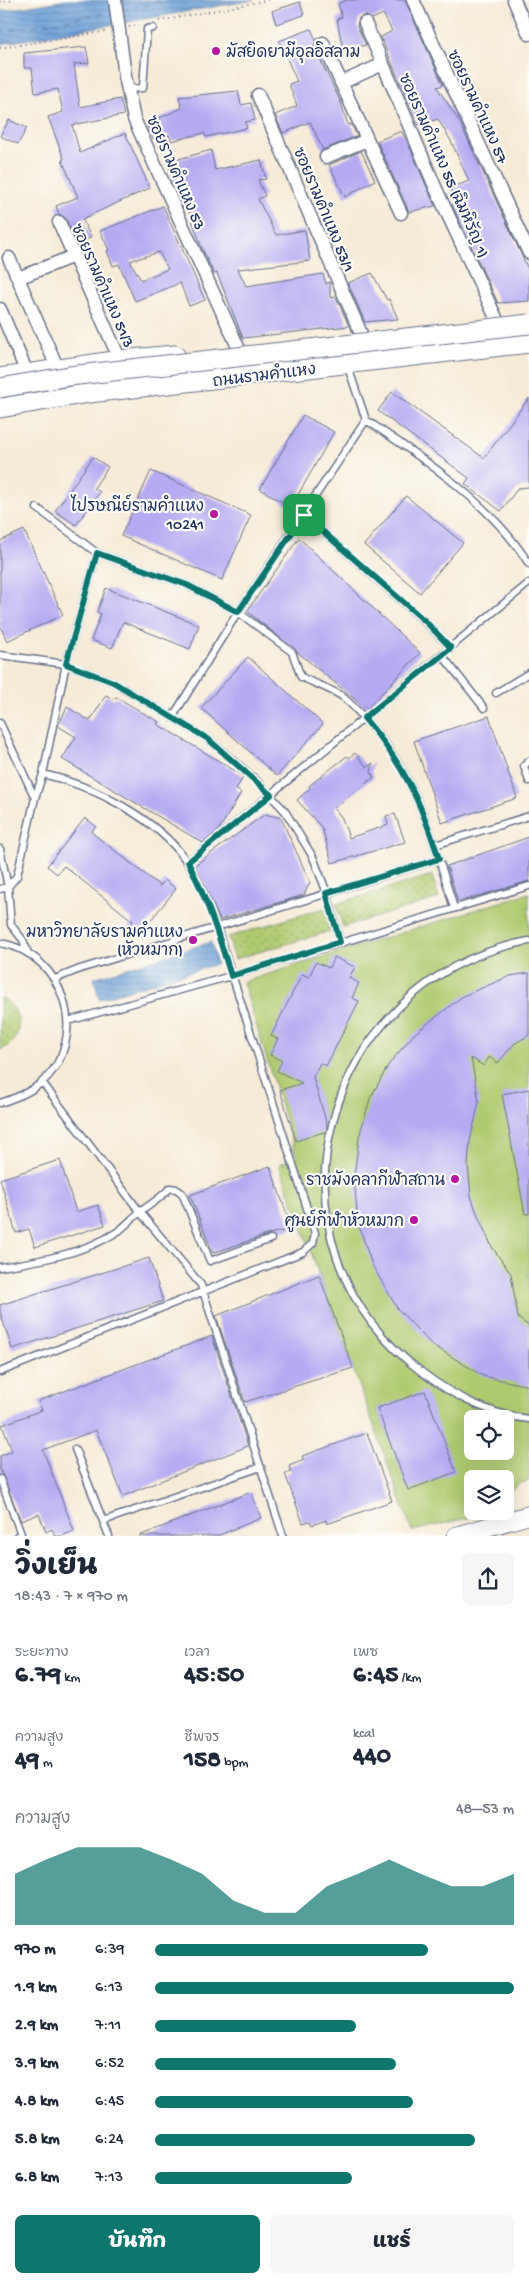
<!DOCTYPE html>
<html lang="th">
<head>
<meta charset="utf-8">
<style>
  :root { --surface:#fff; --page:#f6f6f7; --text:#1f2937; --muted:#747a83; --accent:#0f766e }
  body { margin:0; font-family:"Gochi Hand","Playpen Sans Thai",sans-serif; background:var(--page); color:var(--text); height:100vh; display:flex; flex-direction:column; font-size:19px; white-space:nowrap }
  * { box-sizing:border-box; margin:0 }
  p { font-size:16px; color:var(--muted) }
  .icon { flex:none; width:28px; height:28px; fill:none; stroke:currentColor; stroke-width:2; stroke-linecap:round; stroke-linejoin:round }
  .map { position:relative; height:1536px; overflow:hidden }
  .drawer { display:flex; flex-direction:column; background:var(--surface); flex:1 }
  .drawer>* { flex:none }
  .buttons { position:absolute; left:464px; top:1410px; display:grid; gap:10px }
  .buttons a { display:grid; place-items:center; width:50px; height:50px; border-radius:8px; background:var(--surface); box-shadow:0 5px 20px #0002; font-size:25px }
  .pin { position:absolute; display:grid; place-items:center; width:42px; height:42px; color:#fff; margin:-21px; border-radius:10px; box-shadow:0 2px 8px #0006 }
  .round { display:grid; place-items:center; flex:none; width:52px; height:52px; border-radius:8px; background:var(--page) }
  .summary { display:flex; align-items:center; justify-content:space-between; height:85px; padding:0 15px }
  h1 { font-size:28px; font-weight:800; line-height:38px }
  .metrics { display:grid; grid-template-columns:repeat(3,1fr); gap:8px; height:85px; padding:5px 15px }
  .metrics div { display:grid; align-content:center }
  .metrics b { font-size:25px; font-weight:800 }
  .metrics small { font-size:14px; font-weight:400 }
  .metrics p { font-size:14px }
  .chart { height:140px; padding:10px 15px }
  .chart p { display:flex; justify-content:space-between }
  .chart svg { width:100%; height:90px; margin-top:5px; fill:var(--accent); opacity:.7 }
  .primary-button { display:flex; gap:10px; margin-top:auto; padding:10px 15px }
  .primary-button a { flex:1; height:58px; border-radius:8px; background:var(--accent); color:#fff; font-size:20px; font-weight:800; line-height:58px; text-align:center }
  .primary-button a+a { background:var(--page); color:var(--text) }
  ul { padding:0 15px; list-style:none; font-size:16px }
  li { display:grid; grid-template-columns:80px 60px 1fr; align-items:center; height:38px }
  li i { height:12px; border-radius:6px; background:var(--accent) }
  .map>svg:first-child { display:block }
  .grass { fill:url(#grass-dots); stroke:#667c67 }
  .green { fill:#b0ca70; stroke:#667c67; fill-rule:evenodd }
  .water { fill:url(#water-rules); stroke:#42669a }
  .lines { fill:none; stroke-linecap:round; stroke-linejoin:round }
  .ferry { stroke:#3b5b8e; stroke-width:1; stroke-dasharray:6 5; stroke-linecap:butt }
  .building { fill:#b6abf2; fill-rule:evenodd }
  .service-casing { stroke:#687188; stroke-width:9 }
  .minor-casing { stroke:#687188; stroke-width:15 }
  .secondary-casing { stroke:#687188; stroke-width:20 }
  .primary-casing { stroke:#687188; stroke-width:21 }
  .path { stroke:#687188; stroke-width:2; stroke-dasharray:1 4; stroke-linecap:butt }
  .service { stroke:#fff; stroke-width:6 }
  .minor { stroke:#fff; stroke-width:12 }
  .secondary { stroke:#fff; stroke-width:18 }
  .primary { stroke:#fff; stroke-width:19 }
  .minor-bridge-casing { stroke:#687188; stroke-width:15; stroke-linecap:butt }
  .primary-bridge-casing { stroke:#687188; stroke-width:21; stroke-linecap:butt }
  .minor-bridge { stroke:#fff; stroke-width:12 }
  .primary-bridge { stroke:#fff; stroke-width:19 }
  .route-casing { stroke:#fff; stroke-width:10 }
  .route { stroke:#0f766e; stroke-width:6 }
  .poi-dot { fill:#b5179e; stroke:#fdfcf7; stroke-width:2 }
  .labels { text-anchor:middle; stroke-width:4.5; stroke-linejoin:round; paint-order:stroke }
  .poi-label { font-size:16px; fill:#1b2f5e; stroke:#fdfcf7; text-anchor:end }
  .street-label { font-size:16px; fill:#1b2f5e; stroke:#fdfcf7 }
</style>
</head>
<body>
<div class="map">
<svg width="529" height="1536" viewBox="0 0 529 1536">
  <defs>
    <pattern id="grass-dots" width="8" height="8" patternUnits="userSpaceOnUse" patternTransform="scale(1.25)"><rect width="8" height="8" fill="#b0ca70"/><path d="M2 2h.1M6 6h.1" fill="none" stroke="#8ea45f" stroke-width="1.8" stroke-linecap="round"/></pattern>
    <pattern id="water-rules" width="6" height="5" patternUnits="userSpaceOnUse" patternTransform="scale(1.25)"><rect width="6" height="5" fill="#6a9ed6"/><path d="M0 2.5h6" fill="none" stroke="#5681b1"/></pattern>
  </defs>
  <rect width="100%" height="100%" fill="#fdfcf7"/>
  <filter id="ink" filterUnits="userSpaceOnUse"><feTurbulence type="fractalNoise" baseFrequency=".02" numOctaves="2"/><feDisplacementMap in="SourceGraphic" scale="10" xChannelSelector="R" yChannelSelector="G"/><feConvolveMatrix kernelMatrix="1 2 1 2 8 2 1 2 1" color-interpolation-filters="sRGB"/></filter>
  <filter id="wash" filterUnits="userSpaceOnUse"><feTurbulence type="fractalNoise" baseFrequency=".0096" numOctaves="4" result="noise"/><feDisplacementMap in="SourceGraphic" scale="20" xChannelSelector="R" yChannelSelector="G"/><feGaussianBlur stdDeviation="1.12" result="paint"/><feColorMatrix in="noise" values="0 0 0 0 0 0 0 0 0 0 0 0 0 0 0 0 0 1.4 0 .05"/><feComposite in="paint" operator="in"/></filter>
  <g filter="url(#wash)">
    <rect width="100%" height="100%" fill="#f6ebd7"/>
    <path class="grass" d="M432,875L439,898L343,927L336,904Z
      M324,908L331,931L235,959L228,937Z
      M0,997C24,1007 25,1042 0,1050Z"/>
    <path class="green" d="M529,893V1481L520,1483L505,1494V1479H472V1511H479L468,1518L412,1531L279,1164L297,1158L243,982ZM472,1419H505V1451H472Z"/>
    <path class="water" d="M68,0H254L0,44V11Z
      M211,942L217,964L99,999L94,978Z"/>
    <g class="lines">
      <path class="ferry" d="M122,10L171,0
        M0,32L111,12"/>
    </g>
    <g id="blocks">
      <path class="building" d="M347,0H405L443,85L437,87L460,123L529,271V301L498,303L452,205L458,202L450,188L469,181L451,141L438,119L418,125L381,37L392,31L383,14L372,19L365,15L359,18L357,26L366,45L343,50L337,19L342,17L338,4Z
        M300,2L304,15L276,24L272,11Z
        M311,29L316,40L314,46L341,103L348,125L351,124L357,136L323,150L310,122L283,133L275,115L297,106L289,84L297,81L279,41Z
        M86,47L89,63L74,64L80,107L120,99L124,115L72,125L80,153L125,133L150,188L82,219L91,237L78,245L66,219L59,214L56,206L78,197L62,160L64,159L48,117L63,112L58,89L35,93L32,68H24V53Z
        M238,91L241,105L251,103L255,120L245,122L247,128L206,137L204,133L171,141L169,135L153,139L146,124L182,108L179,97Z
        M9,120L27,128L18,144L0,136Z
        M399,132H402L408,143L435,206L409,212L377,141Z
        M211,150L215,170L261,160L266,179L258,180L265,196L258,199L276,235L305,230L310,261L238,269L246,286L323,274L326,284L330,282V298L336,297L349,326L243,338L217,273L214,274L202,248L188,208L184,209L182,206L177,183H174L168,162Z
        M361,151L375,180L345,197L329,165Z
        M163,206L205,300L189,306L180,283L135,301L119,264L113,266L107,251L109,250L100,231ZM159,252L168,269L141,280L130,261Z
        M372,273L387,300L389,299L398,319L365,322L348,283Z
        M392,392L484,458L529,398V487L518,488L501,511L465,484L469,478L378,411Z
        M303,415L334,432L291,507L260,489Z
        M93,457L108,467L94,488L100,492L76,525L55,511Z
        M151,471L251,515L222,580L121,536Z
        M406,496L463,543L420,593L364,545Z
        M24,530L63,615L7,641L0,626V541Z
        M299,538L420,653L367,709L247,611Z
        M106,588L199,625L190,649L123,622L112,648L91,640L101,614L97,612Z
        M248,657L323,724L277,776L201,708Z
        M106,695L113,699L116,697L159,722L157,724L244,776L236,789L241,793L218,831L203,843L62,759L76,737L58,726L67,707L90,721Z
        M489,716L517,798L442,823L414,741Z
        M355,753L367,767L373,763L371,772L374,777L334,808L342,818L349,838L388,825L386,816L395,814L405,842L332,863L322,828L297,800L310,788L309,786L347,756L349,758Z
        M265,814L281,818L310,882L304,895L220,920L195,865Z
        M85,818L96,826L91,832L160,886L165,880L176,889L137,937L127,929L133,921L64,866L57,874L47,866Z
        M529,837V881L458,902L447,866Z
        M334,957L355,967L349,978L359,983L352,998L359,1001L326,1066L320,1063L313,1077L327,1125V1131L296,1141L280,1090L302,1083L277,1071L282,1061L270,1055L278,1039L271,1036L302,974L309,977L316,962L329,968Z
        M529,973V1035L514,1044L498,1063L489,1057L484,1066L471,1058L479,1102L470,1141L468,1164L471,1196L478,1216L492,1247L511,1274L518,1318L529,1326V1386L483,1376L431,1344L397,1308L372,1265L358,1223L354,1178L359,1137L370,1099L389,1064L414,1034L463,996L510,976Z
        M529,1089V1214H525L502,1094Z
        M60,1160L76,1212L98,1205L105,1225L35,1247L29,1229L16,1233L0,1179Z
        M270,1166L292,1229L269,1234L213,1253L190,1195Z
        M149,1258L163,1301L12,1349L0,1312V1305Z
        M319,1275L353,1368L245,1402L216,1316Z
        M212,1336L248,1446L123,1496L96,1430L43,1450L74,1531L62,1536H55L52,1529L46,1532L39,1514L21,1521L0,1469V1456L12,1451L2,1425L42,1410L38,1401Z
        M425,1391L456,1472L408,1490L377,1408Z
        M367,1433L392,1501L327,1524L326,1520L312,1525L310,1521L303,1523L285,1474L291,1472L289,1466L304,1460L302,1456Z
        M251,1492L261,1518L217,1536H139Z"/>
    </g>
  </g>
  <g filter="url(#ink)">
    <use href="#blocks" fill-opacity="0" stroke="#687188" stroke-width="1"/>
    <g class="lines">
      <defs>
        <path id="service" d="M128,89L143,88L147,29L153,28
          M348,367L366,420
          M37,508L97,553
          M304,515L425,622L451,648
          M0,655L66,664L113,682L208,739L256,780L285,811L313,857L327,893L340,942
          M442,655L484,708
          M496,693L529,673
          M172,718L238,612L366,420C423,458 493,505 529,564
          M0,723L35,798
          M529,761L524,766L529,781
          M435,845L529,816
          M0,849L8,887L11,925L23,940L28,953
          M188,862L529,583
          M0,889L8,887L17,876L35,798L43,774L66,664L97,553L187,585L238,612L292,652L301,677C314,683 328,688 340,695C351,702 361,715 370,725C418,780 433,839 454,908
          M529,941C320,979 249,1245 423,1373C453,1396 491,1415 529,1419
          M0,943C64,953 92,1039 41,1083C29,1093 15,1098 0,1103
          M55,979L80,969L439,859
          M68,1021L231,976L529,886
          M42,1082L140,1212L201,1285L283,1536
          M0,1267C39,1261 83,1254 117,1232C126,1226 132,1218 140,1212C151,1204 161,1198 170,1188L176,1189L182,1193L210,1261L271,1239
          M0,1372L303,1252L313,1243L315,1233L217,928C208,906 201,882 187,862C159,819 91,785 43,774
          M75,1449L103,1521L261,1467
          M0,1479L21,1534L17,1536
          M103,1521L109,1536"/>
        <path id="minor" d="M413,0L529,253
          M514,0L529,34
          M365,23L383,64
          M323,43L401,213
          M125,76L134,119L239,349
          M341,83L383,64L436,189L497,320
          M258,95L362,336
          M326,157L367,140
          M59,222L120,360
          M9,258L58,369
          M18,278L74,256
          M0,309L27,373"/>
        <path id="secondary" d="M456,1536L529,1515"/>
        <path id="primary" d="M0,378L120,360L175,355
          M0,408L89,393L529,343"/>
      </defs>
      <use href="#service" class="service-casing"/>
      <use href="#minor" class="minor-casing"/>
      <use href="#secondary" class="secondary-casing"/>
      <use href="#primary" class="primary-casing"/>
      <path class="path" d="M0,2L15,0
        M159,21L269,0
        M129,27L139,25
        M0,48L108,31"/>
      <use href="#service" class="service"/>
      <use href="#minor" class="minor"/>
      <use href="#secondary" class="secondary"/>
      <use href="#primary" class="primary"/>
      <defs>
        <path id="minor-bridge" d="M115,0L125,76"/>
        <path id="primary-bridge" d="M0,388L69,376L529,324"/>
      </defs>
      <use href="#minor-bridge" class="minor-bridge-casing"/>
      <use href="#primary-bridge" class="primary-bridge-casing"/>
      <use href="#minor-bridge" class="minor-bridge"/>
      <use href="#primary-bridge" class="primary-bridge"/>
    </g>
  </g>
  <g class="lines" filter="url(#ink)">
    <defs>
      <path id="route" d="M304,515L426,622L451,648L364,718C403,763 421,802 439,859L326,893L340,942L231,976C219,936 207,899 188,862L271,795L208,739L113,682L66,664L97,553L187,585L238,612Z"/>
    </defs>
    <use href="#route" class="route-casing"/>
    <use href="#route" class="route"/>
  </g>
  <g class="poi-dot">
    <circle cx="216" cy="51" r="5"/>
    <circle cx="214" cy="514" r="5"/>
    <circle cx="193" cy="940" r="5"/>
    <circle cx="455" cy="1179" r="5"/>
    <circle cx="414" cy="1220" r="5"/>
  </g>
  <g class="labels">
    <g class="poi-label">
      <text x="226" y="57" text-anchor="start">มัสยิดยามีอุลอิสลาม</text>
      <text x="204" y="511">ไปรษณีย์รามคำแหง<tspan x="204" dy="18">10241</tspan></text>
      <text x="183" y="937">มหาวิทยาลัยรามคำแหง<tspan x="183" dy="18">(หัวหมาก)</tspan></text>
      <text x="445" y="1185">ราชมังคลากีฬาสถาน</text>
      <text x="404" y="1226">ศูนย์กีฬาหัวหมาก</text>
    </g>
    <g class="street-label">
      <text transform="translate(479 106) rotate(65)" y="6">ซอยรามคำแหง 57</text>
      <text transform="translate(445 165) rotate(66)" y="6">ซอยรามคำแหง 55 (ฉิมหิรัญ 1)</text>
      <text transform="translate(177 172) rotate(66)" y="6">ซอยรามคำแหง 53</text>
      <text transform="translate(325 209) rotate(67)" y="6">ซอยรามคำแหง 53/1</text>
      <text transform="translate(104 285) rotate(66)" y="6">ซอยรามคำแหง 51/3</text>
      <text transform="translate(264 374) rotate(-7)" y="6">ถนนรามคำแหง</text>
    </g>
  </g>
</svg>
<div class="buttons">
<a><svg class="icon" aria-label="locate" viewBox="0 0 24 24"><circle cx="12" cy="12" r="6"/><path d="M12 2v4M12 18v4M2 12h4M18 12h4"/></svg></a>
<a><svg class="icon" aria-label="layers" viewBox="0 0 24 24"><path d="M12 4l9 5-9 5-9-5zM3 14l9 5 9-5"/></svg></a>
</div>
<div class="pin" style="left:304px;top:515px;background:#1e9e55"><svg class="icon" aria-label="arrive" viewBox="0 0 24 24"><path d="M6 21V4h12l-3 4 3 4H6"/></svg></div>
</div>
<section class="drawer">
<div class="summary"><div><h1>วิ่งเย็น</h1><p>18:43 · 7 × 970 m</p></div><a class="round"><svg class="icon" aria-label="share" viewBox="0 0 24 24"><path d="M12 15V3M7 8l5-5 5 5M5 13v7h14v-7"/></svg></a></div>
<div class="metrics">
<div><p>ระยะทาง</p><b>6.79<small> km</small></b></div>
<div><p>เวลา</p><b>45:50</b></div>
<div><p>เพซ</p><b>6:45<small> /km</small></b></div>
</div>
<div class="metrics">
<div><p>ความสูง</p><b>49<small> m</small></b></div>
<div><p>ชีพจร</p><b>158<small> bpm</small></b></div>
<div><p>kcal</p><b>440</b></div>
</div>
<div class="chart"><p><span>ความสูง</span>48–53 m</p>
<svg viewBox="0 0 160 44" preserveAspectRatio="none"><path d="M0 44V19L10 12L20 6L30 6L40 6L50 12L60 19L70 32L80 38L90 38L100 25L110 19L120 12L130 19L140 25L150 25L160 19V44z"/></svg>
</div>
<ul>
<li><b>970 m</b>6:39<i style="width:76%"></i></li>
<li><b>1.9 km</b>6:13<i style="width:100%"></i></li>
<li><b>2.9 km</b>7:11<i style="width:56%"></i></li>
<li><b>3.9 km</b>6:52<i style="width:67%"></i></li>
<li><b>4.8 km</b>6:45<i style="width:72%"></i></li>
<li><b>5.8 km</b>6:24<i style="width:89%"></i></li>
<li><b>6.8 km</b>7:13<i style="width:55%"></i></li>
</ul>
<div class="primary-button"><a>บันทึก</a><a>แชร์</a></div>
</section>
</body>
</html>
